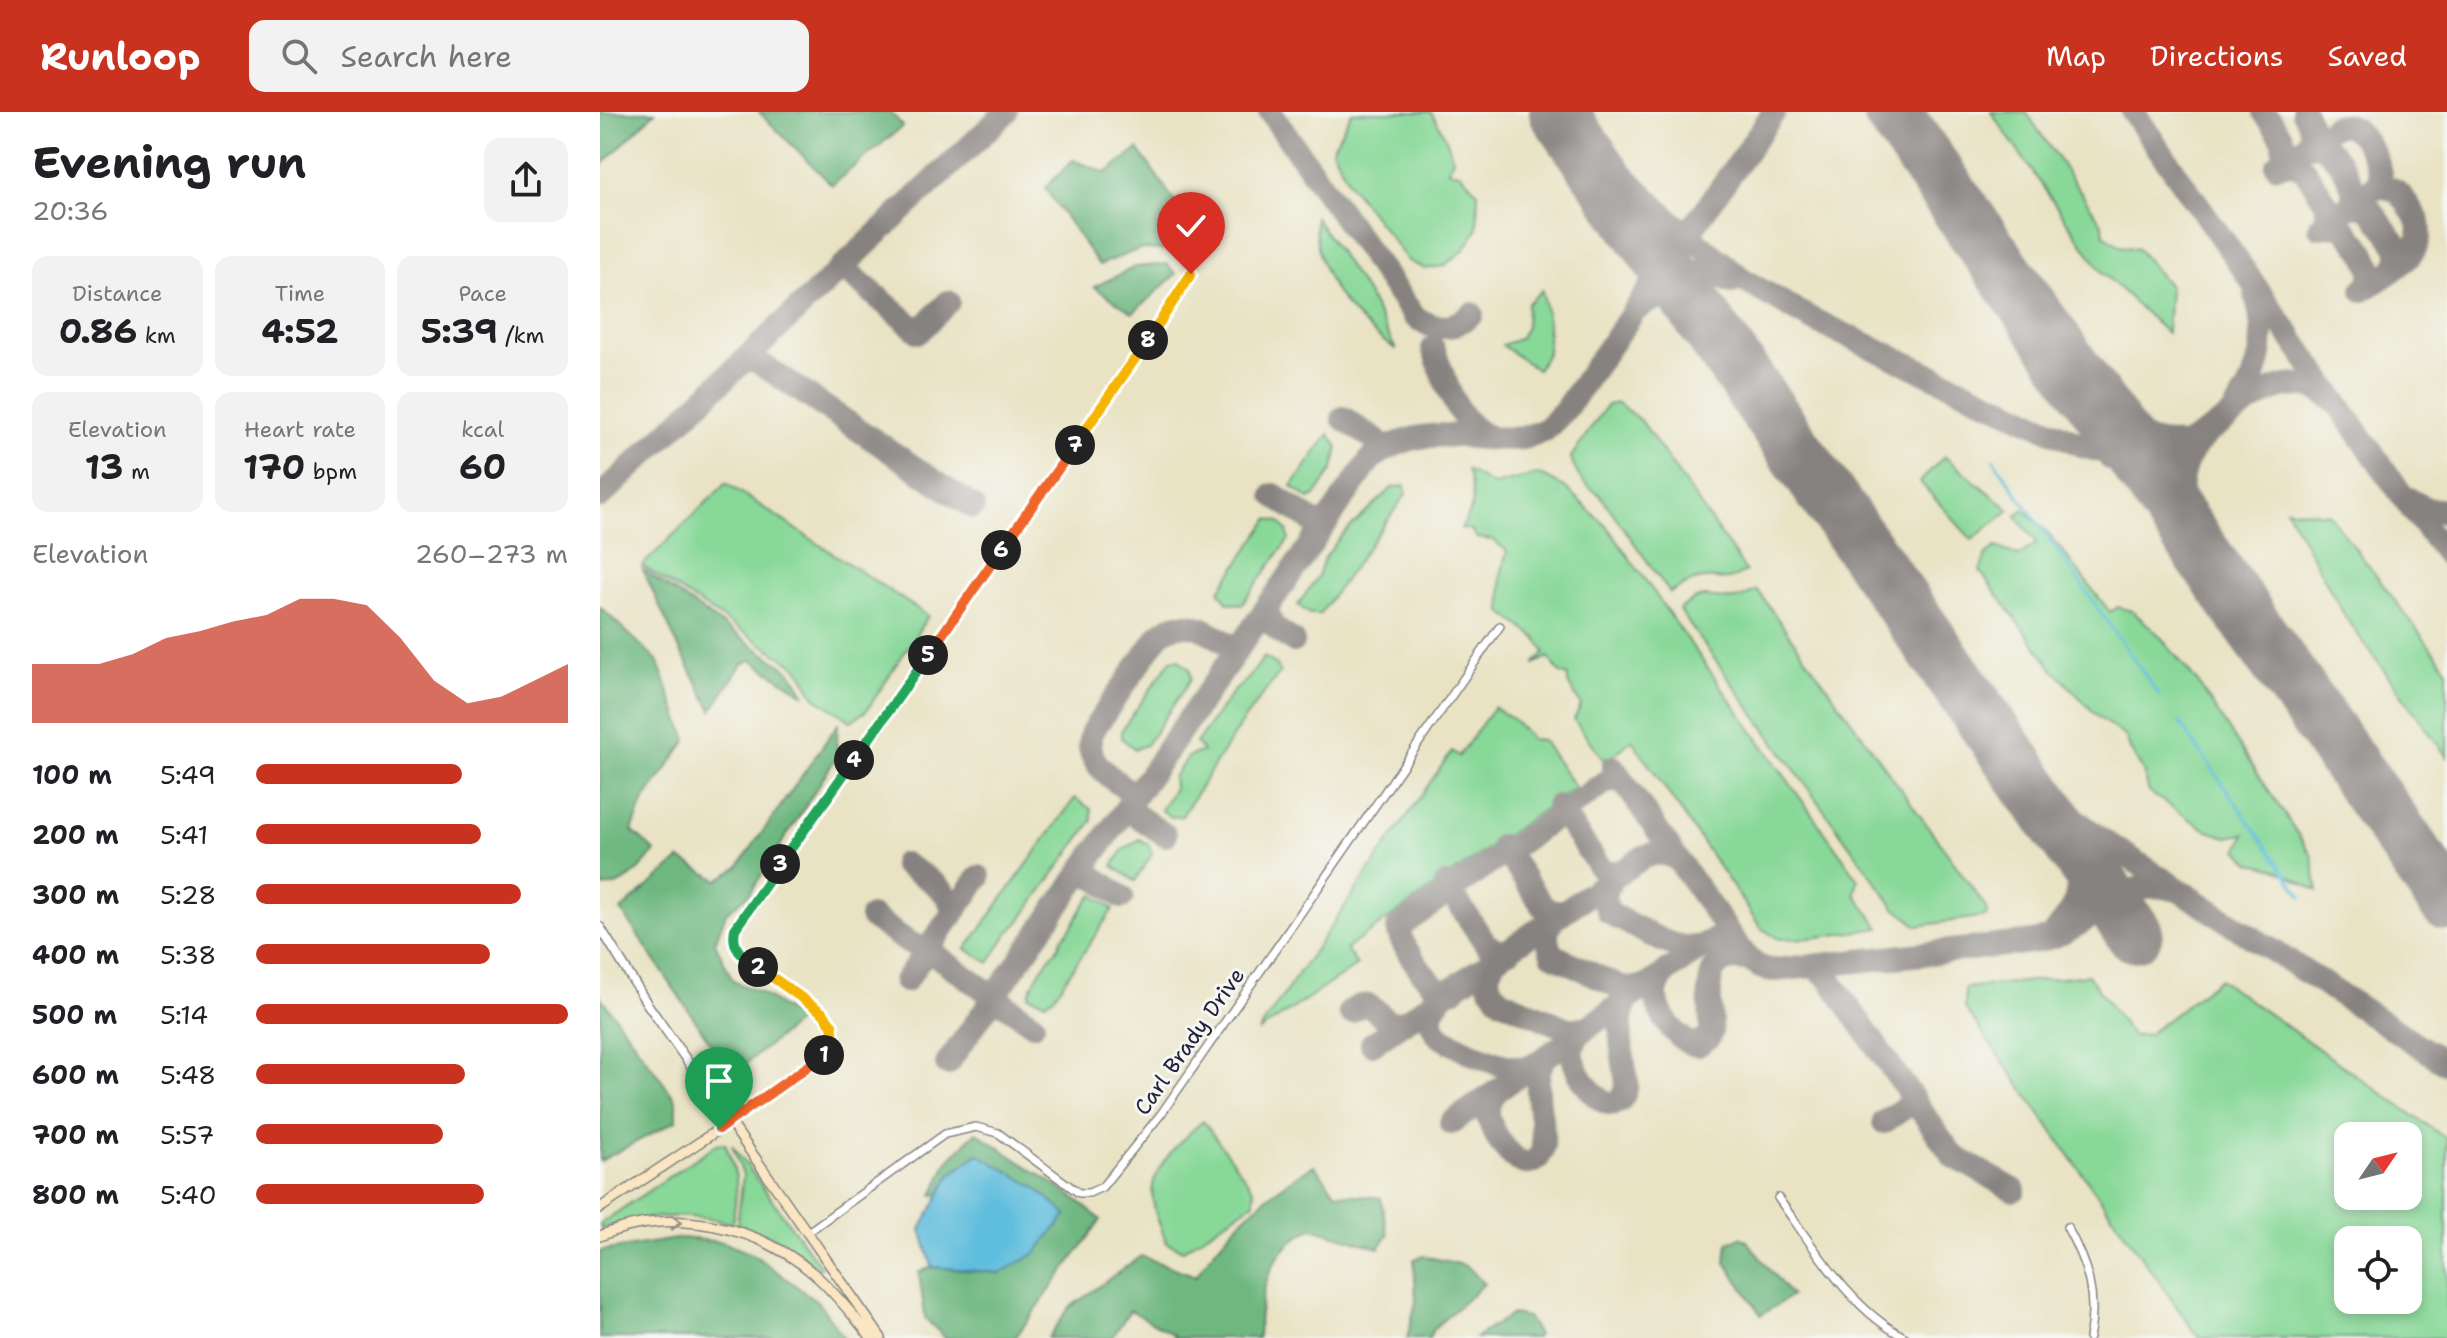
<!DOCTYPE html>
<html lang="en">
<head>
<meta charset="utf-8">
<style>
  :root { --surface:#fff; --page:#f2f2f2; --text:#202124; --muted:#757577; --accent:#c8321e }
  body { margin:0; font-family:"Shantell Sans",sans-serif; background:var(--page); color:var(--text); height:100vh; display:flex; flex-direction:column; font-size:30px; white-space:nowrap }
  * { box-sizing:border-box; margin:0 }
  p { font-size:26px; color:var(--muted) }
  .icon { flex:none; width:44px; height:44px; fill:none; stroke:currentColor; stroke-width:2; stroke-linecap:round; stroke-linejoin:round }
  .map { position:relative; flex:1; overflow:hidden }
  .details { display:flex; flex-direction:column; background:var(--surface); width:600px }
  .details>* { flex:none }
  .needle { width:52px; rotate:55deg }
  .tools { position:absolute; left:1734px; top:1010px; display:grid; gap:16px }
  .tools a { display:grid; place-items:center; width:88px; height:88px; border-radius:16px; background:var(--surface); box-shadow:0 4px 12px #0003; font-size:40px }
  .pin { position:absolute; display:grid; place-items:center; width:68px; height:68px; color:#fff; margin:-82px -34px; border-radius:50% 50% 50% 0; rotate:-45deg; box-shadow:0 0 8px #0007 }
  .pin .icon { rotate:45deg }
  .km { position:absolute; width:40px; height:40px; margin:-20px; border-radius:50%; background:#222; color:#fff; font-size:22px; line-height:40px; text-align:center }
  .round { display:grid; place-items:center; flex:none; width:84px; height:84px; border-radius:16px; background:var(--page) }
  .headline { display:flex; align-items:center; justify-content:space-between; height:136px; padding:0 32px }
  h1 { font-size:44px; font-weight:700; line-height:60px }
  .metrics { display:grid; grid-template-columns:repeat(3,1fr); gap:12px; height:136px; padding:8px 32px }
  .metrics div { display:grid; align-content:center; border-radius:16px; background:var(--page); text-align:center }
  .metrics b { font-size:34px; font-weight:700 }
  .metrics small { font-size:22px; font-weight:400 }
  .metrics p { font-size:22px }
  .chart { height:224px; padding:16px 32px }
  .chart p { display:flex; justify-content:space-between }
  .chart svg { width:100%; height:144px; margin-top:8px; fill:var(--accent); opacity:.7 }
  ul { padding:0 32px; list-style:none; font-size:26px }
  li { display:grid; grid-template-columns:128px 96px 1fr; align-items:center; height:60px }
  li i { height:20px; border-radius:10px; background:var(--accent) }
  header { display:flex; align-items:center; gap:48px; box-sizing:border-box; height:112px; padding:0 40px; background:var(--accent); color:#fff }
  header strong { font-size:38px }
  nav { display:flex; gap:44px; margin-inline-start:auto; font-size:28px }
  .search { width:560px; height:72px; background:var(--page); display:flex; align-items:center; gap:20px; box-sizing:border-box; padding:0 28px; border-radius:16px; color:var(--muted); font-size:30px }
  main { display:flex; flex:1; min-height:0 }
  .map>svg:first-child { display:block }
  .green { fill:#88d898; stroke:#557d6a; stroke-width:2; fill-rule:evenodd }
  .forest { fill:#6eb880; stroke:#486d5e; stroke-width:2 }
  .water { fill:#5fbddd; stroke:#40708c; stroke-width:2 }
  .lines { fill:none; stroke-linecap:round; stroke-linejoin:round }
  .stream { stroke:#5fbddd; stroke-width:3 }
  .taxiway { stroke:#868280; stroke-width:24 }
  .runway { stroke:#868280; stroke-width:58 }
  .minor-casing { stroke:#868280; stroke-width:10 }
  .tertiary-casing { stroke:#868280; stroke-width:11 }
  .secondary-casing { stroke:#868280; stroke-width:12 }
  .minor { stroke:#fff; stroke-width:7 }
  .tertiary { stroke:#fff; stroke-width:8 }
  .secondary { stroke:#fbe6c3; stroke-width:9 }
  .oneway { stroke:#998e86 }
  .split-1-casing { stroke:#fff; stroke-width:16 }
  .split-2-casing { stroke:#fff; stroke-width:16 }
  .split-3-casing { stroke:#fff; stroke-width:16 }
  .split-4-casing { stroke:#fff; stroke-width:16 }
  .split-5-casing { stroke:#fff; stroke-width:16 }
  .split-6-casing { stroke:#fff; stroke-width:16 }
  .split-7-casing { stroke:#fff; stroke-width:16 }
  .split-8-casing { stroke:#fff; stroke-width:16 }
  .split-9-casing { stroke:#fff; stroke-width:16 }
  .split-1 { stroke:#f0652b; stroke-width:10 }
  .split-2 { stroke:#f5b400; stroke-width:10 }
  .split-3 { stroke:#22a559; stroke-width:10 }
  .split-4 { stroke:#22a559; stroke-width:10 }
  .split-5 { stroke:#22a559; stroke-width:10 }
  .split-6 { stroke:#f0652b; stroke-width:10 }
  .split-7 { stroke:#f0652b; stroke-width:10 }
  .split-8 { stroke:#f5b400; stroke-width:10 }
  .split-9 { stroke:#f5b400; stroke-width:10 }
  .labels { text-anchor:middle; stroke-width:6; stroke-linejoin:round; paint-order:stroke }
  .street-label { font-size:22px; fill:#22223b; stroke:#f6f6f2 }
</style>
</head>
<body>
<header>
<strong>Runloop</strong>
<div class="search"><svg class="icon" aria-label="search" viewBox="0 0 24 24"><circle cx="10" cy="10" r="6"/><path d="M15 15l6 6"/></svg>Search here</div>
<nav><a>Map</a><a>Directions</a><a>Saved</a></nav>
</header>
<main>
<section class="details">
<div class="headline"><div><h1>Evening run</h1><p>20:36</p></div><a class="round"><svg class="icon" aria-label="share" viewBox="0 0 24 24"><path d="M12 15V3M7 8l5-5 5 5M5 13v7h14v-7"/></svg></a></div>
<div class="metrics">
<div><p>Distance</p><b>0.86<small> km</small></b></div>
<div><p>Time</p><b>4:52</b></div>
<div><p>Pace</p><b>5:39<small> /km</small></b></div>
</div>
<div class="metrics">
<div><p>Elevation</p><b>13<small> m</small></b></div>
<div><p>Heart rate</p><b>170<small> bpm</small></b></div>
<div><p>kcal</p><b>60</b></div>
</div>
<div class="chart"><p><span>Elevation</span>260–273 m</p>
<svg viewBox="0 0 160 44" preserveAspectRatio="none"><path d="M0 44V26L10 26L20 26L30 23L40 18L50 16L60 13L70 11L80 6L90 6L100 8L110 18L120 31L130 38L140 36L150 31L160 26V44z"/></svg>
</div>
<ul>
<li><b>100 m</b>5:49<i style="width:66%"></i></li>
<li><b>200 m</b>5:41<i style="width:72%"></i></li>
<li><b>300 m</b>5:28<i style="width:85%"></i></li>
<li><b>400 m</b>5:38<i style="width:75%"></i></li>
<li><b>500 m</b>5:14<i style="width:100%"></i></li>
<li><b>600 m</b>5:48<i style="width:67%"></i></li>
<li><b>700 m</b>5:57<i style="width:60%"></i></li>
<li><b>800 m</b>5:40<i style="width:73%"></i></li>
</ul>
</section>
<div class="map">
<svg width="1847" height="1226" viewBox="0 0 1847 1226">
  <rect width="100%" height="100%" fill="#f6f6f2"/>
  <filter id="ink" filterUnits="userSpaceOnUse"><feTurbulence type="fractalNoise" baseFrequency=".0125" numOctaves="2"/><feDisplacementMap in="SourceGraphic" scale="16" xChannelSelector="R" yChannelSelector="G"/><feConvolveMatrix kernelMatrix="1 2 1 2 8 2 1 2 1" color-interpolation-filters="sRGB"/></filter>
  <filter id="wash" filterUnits="userSpaceOnUse"><feTurbulence type="fractalNoise" baseFrequency=".006" numOctaves="4" result="noise"/><feDisplacementMap in="SourceGraphic" scale="32" xChannelSelector="R" yChannelSelector="G"/><feGaussianBlur stdDeviation="1.8" result="paint"/><feColorMatrix in="noise" values="0 0 0 0 0 0 0 0 0 0 0 0 0 0 0 0 0 1.4 0 .05"/><feComposite in="paint" operator="in"/></filter>
  <g filter="url(#wash)">
    <rect width="100%" height="100%" fill="#e9e3c4"/>
    <path class="green" d="M752,0H831C841,15 849,30 853,48L848,58L860,61L878,80L877,118L863,139L844,154L825,157L808,149L750,73L732,37Z
      M1391,0H1426L1503,113L1504,123L1520,134L1538,137L1570,175L1567,221L1502,160Z
      M715,105L768,183L796,238C749,205 714,165 715,105Z
      M942,178L948,210V240L937,258L902,233L919,227L926,215L927,192Z
      M1018,291L1042,310L1146,459C1122,475 1117,462 1094,469C1086,471 1078,477 1070,481L1000,383C983,372 976,364 971,345L1007,293Z
      M729,322L738,335L733,357L715,384L709,387L692,374Z
      M1344,344L1410,398L1372,428L1320,370Z
      M867,358L893,373L939,362L965,375L1008,416L1258,767L1255,782L1280,816L1212,826L1179,827L1161,816L1032,628L1005,650L974,608L981,593L968,571V564L960,561L948,545L934,552L945,540L936,526L902,500L901,463L907,439L893,428L877,426L870,417H861C876,393 875,385 867,358Z
      M126,371L328,504L267,598L251,609L216,586L197,555L42,454Z
      M805,374L806,382L720,502H710L698,493L718,464L724,447L741,424L792,376Z
      M1423,397L1450,423L1510,500L1518,495L1532,499L1559,523L1598,571L1712,744L1718,779L1674,756L1651,751L1638,738L1645,722L1627,725L1608,719L1549,680L1543,659L1530,637L1526,625L1498,605L1453,557L1380,459L1386,443L1396,435L1418,444L1437,431L1416,404Z
      M1686,397L1729,402L1847,557V645L1746,506Z
      M669,407L680,410L687,419L689,427L642,492L628,491L619,479Z
      M1157,478L1386,795L1387,804L1318,814L1295,796L1079,498C1107,476 1105,489 1133,487C1141,487 1150,481 1157,478Z
      M664,545L677,553L680,560L640,613L582,704L571,705L561,698L574,676L573,665L589,644L603,639L596,631L633,580L648,567Z
      M578,547L590,557L591,567L546,633L535,637L521,626V619L571,548Z
      M894,595L915,609L931,627L942,628L975,675L746,837L757,853L658,920L852,639L859,644Z
      M475,686L491,697L492,709L419,810L407,822L389,851L366,837Z
      M540,727L549,733L552,742L535,769L513,754L523,738Z
      M493,783L513,797L453,886L445,890L429,884C430,875 441,857 447,849C453,840 459,839 461,827C476,815 479,795 493,783Z
      M1488,863L1532,924L1549,922L1619,867L1847,1027V1226H1599L1365,896V876ZM1748,1024H1808V1084H1748ZM1748,1128H1808V1188H1748Z
      M603,1009L654,1078V1090L583,1138L567,1131C560,1114 548,1088 554,1069C562,1046 585,1024 603,1009Z
      M125,1031C140,1067 138,1075 132,1112C88,1100 45,1103 1,1117L0,1112L117,1032Z
      M132,1033L221,1155L218,1157C196,1136 167,1121 137,1113L143,1063Z"/>
    <path class="forest" d="M0,0H55L0,55Z
      M159,0H290L303,14L232,73Z
      M538,37L585,104L580,128L562,138L540,137L499,153L445,76L473,48L506,61Z
      M567,152L576,162L533,201L494,175L535,155Z
      M43,458L191,560L205,583L151,548L142,552L112,598L78,534Z
      M0,495L57,548L87,628L44,688L32,719L55,739C41,756 24,778 0,774Z
      M238,612L236,646L150,781L126,801L115,831L133,869L161,881L200,908L132,963L21,798L80,747L118,768L138,755Z
      M0,884L76,988V1009L0,1049Z
      M376,1020L476,1087L501,1108L415,1226H345L325,1206L319,1160L332,1155L400,1161L351,1062L340,1082L333,1083L348,1049Z
      M714,1053L736,1081L781,1086L788,1123L779,1136L712,1116C667,1139 660,1180 658,1226H573L574,1223L530,1198L512,1226H448L469,1196L541,1144L596,1164C627,1117 666,1081 714,1053Z
      M1140,1125L1146,1128L1191,1184L1161,1203L1125,1149L1128,1131Z
      M82,1126L123,1130L154,1143L218,1190L244,1226H0V1139Z
      M824,1144L867,1154L884,1172L833,1217L829,1226H807L816,1190L814,1147Z
      M912,1202L927,1205L938,1223L936,1226H875Z"/>
    <path class="water" d="M378,1042L435,1075L467,1103L436,1141L400,1161L332,1155L321,1117L351,1062Z"/>
    <g class="lines">
      <path class="stream" d="M1393,347L1559,583
        M1579,610L1702,785"/>
      <path class="taxiway" d="M670,0L813,203C832,220 853,218 872,202
        M967,0L1021,60L1066,105L1145,169L1211,207L1486,335C1519,345 1551,347 1583,334C1635,313 1682,238 1739,293
        M1533,0L1816,403L1847,443
        M1664,0C1675,16 1693,32 1680,52
        M1703,0C1711,12 1715,21 1706,34
        M1733,15C1738,14 1742,12 1747,13C1762,17 1783,55 1780,69L1766,82
        M1706,34C1712,32 1718,31 1724,35C1735,41 1758,74 1753,87C1749,99 1730,108 1720,115
        M1680,52L1692,51L1704,57L1727,92V104L1723,113
        M1677,54L1719,24
        M1749,94L1762,93L1772,99L1798,135L1799,146L1795,156
        M1723,113L1742,114C1756,128 1786,161 1763,178
        M1050,131L1057,153L1053,173
        M242,155L319,220L348,190
        M1057,171C1082,152 1104,157 1131,170
        M1770,174C1793,157 1825,144 1819,110C1808,93 1798,68 1774,77
        M1037,197C1061,178 1082,186 1102,205
        M833,236C845,265 855,313 889,325
        M149,244L373,395
        M1497,292C1519,315 1539,332 1573,332
        M1636,296C1661,263 1668,224 1656,184
        M743,306L781,332
        M1510,346L1534,357L1554,373
        M674,383L722,416
        M0,385L406,0
        M1807,386L1827,397L1847,399
        M1590,424C1576,388 1575,354 1604,325
        M669,491C664,512 678,519 693,529
        M1013,655L1138,834C1149,848 1157,858 1175,858L1433,830C1448,827 1462,822 1474,815C1513,792 1534,762 1582,780
        M1419,656L1458,695L1501,727L1847,952
        M535,684C514,667 479,649 493,618L559,523C585,499 614,522 636,538
        M957,694L999,754L1007,760H1021
        M526,696L565,723
        M902,734L942,793L951,799H965
        M304,752C322,764 356,779 352,804
        M483,757L522,785
        M1011,767L1003,786L1009,800L1016,805C1041,817 1074,841 1102,834
        M846,773L886,832L895,838H910
        M271,805L309,831L328,838L433,912
        M953,808L946,822L952,842L1021,876L1032,877L1045,874
        M1454,821C1483,792 1484,762 1468,726
        M894,849L888,861L889,873L901,888L970,918L988,915
        M1214,854L1228,865L1353,1044L1414,1078
        M1067,859C1062,865 1057,872 1056,881C1055,900 1079,932 1098,933L1109,925L1111,919C1112,886 1096,837 1151,849
        M305,869L379,765
        M855,877L841,878C827,871 800,832 798,816L1004,671L1016,667L1024,671
        M839,888C830,900 829,912 839,924C861,936 908,963 932,954
        M750,900C767,886 775,897 787,909L798,911L803,909
        M981,919C978,924 974,930 973,936C968,961 1018,1023 1027,972C1024,946 1013,909 1029,886
        M772,932L1040,747C1052,740 1066,740 1078,748
        M347,952L771,347C826,307 863,331 923,326L945,318L964,299L1174,0
        M897,979C892,986 888,992 888,1002C889,1019 922,1071 940,1043C952,1025 926,974 945,945
        M1284,1010L1314,989
        M851,1011L1111,829L1122,826L1138,834"/>
      <path class="runway" d="M958,0L1534,821
        M1292,0L1847,790"/>
    </g>
  </g>
  <g filter="url(#ink)">
    <g class="lines">
      <defs>
        <path id="minor" d="M130,1010L221,946L234,926L232,913L223,901L142,844C134,835 132,829 135,817L533,251L591,162
          M1178,1086C1215,1136 1249,1197 1306,1226
          M1467,1115C1487,1152 1498,1184 1489,1226
          M208,1120L345,1022L376,1015L398,1021L479,1081H489L502,1075L561,1002L900,514"/>
        <path id="tertiary" d="M0,815L46,890L130,1010"/>
        <path id="secondary" d="M0,1096L130,1010L281,1226
          M0,1124C70,1094 158,1113 214,1162C236,1181 253,1204 272,1226"/>
      </defs>
      <use href="#minor" class="minor-casing"/>
      <use href="#tertiary" class="tertiary-casing"/>
      <use href="#secondary" class="secondary-casing"/>
      <use href="#minor" class="minor"/>
      <use href="#tertiary" class="tertiary"/>
      <use href="#secondary" class="secondary"/>
    </g>
    <defs><path id="oneway-chevron" d="M-2-3.5L2.5 0L-2 3.5" fill="none" stroke-width="1.6" stroke-linecap="round" stroke-linejoin="round" transform="scale(2)"/></defs>
    <use class="oneway" href="#oneway-chevron" transform="translate(76 1110) rotate(-1)"/>
  </g>
  <g class="lines" filter="url(#ink)">
    <defs>
      <path id="split-1" d="M119,1017L224,943"/>
      <path id="split-2" d="M158,855L223,901L232,913L234,926L224,943"/>
      <path id="split-3" d="M158,855C142,844 131,837 135,817L180,752"/>
      <path id="split-4" d="M180,752L254,648"/>
      <path id="split-5" d="M254,648L328,543"/>
      <path id="split-6" d="M328,543L401,438"/>
      <path id="split-7" d="M401,438L475,333"/>
      <path id="split-8" d="M475,333L548,228"/>
      <path id="split-9" d="M548,228L591,162"/>
    </defs>
    <use href="#split-1" class="split-1-casing"/>
    <use href="#split-2" class="split-2-casing"/>
    <use href="#split-3" class="split-3-casing"/>
    <use href="#split-4" class="split-4-casing"/>
    <use href="#split-5" class="split-5-casing"/>
    <use href="#split-6" class="split-6-casing"/>
    <use href="#split-7" class="split-7-casing"/>
    <use href="#split-8" class="split-8-casing"/>
    <use href="#split-9" class="split-9-casing"/>
    <use href="#split-1" class="split-1"/>
    <use href="#split-2" class="split-2"/>
    <use href="#split-3" class="split-3"/>
    <use href="#split-4" class="split-4"/>
    <use href="#split-5" class="split-5"/>
    <use href="#split-6" class="split-6"/>
    <use href="#split-7" class="split-7"/>
    <use href="#split-8" class="split-8"/>
    <use href="#split-9" class="split-9"/>
  </g>
  <g class="labels">
    <g class="street-label">
      <text transform="translate(589 929) rotate(-55)" y="8">Carl Brady Drive</text>
    </g>
  </g>
</svg>
<div class="tools">
<a><svg class="needle" viewBox="-14 -14 28 28"><path d="M0-13l5 13h-10z" fill="#e53935"/><path d="M0 13l5-13h-10z" fill="#757577"/></svg></a>
<a><svg class="icon" aria-label="locate" viewBox="0 0 24 24"><circle cx="12" cy="12" r="6"/><path d="M12 2v4M12 18v4M2 12h4M18 12h4"/></svg></a>
</div>
<div class="pin" style="left:119px;top:1017px;background:#1e9e55"><svg class="icon" aria-label="arrive" viewBox="0 0 24 24"><path d="M6 21V4h12l-3 4 3 4H6"/></svg></div>
<div class="pin" style="left:591px;top:162px;background:#d93025"><svg class="icon" aria-label="check" viewBox="0 0 24 24"><path d="M5 12l5 5 9-10"/></svg></div>
<b class="km" style="left:224px;top:943px">1</b>
<b class="km" style="left:158px;top:855px">2</b>
<b class="km" style="left:180px;top:752px">3</b>
<b class="km" style="left:254px;top:648px">4</b>
<b class="km" style="left:328px;top:543px">5</b>
<b class="km" style="left:401px;top:438px">6</b>
<b class="km" style="left:475px;top:333px">7</b>
<b class="km" style="left:548px;top:228px">8</b>
</div>
</main>
</body>
</html>
